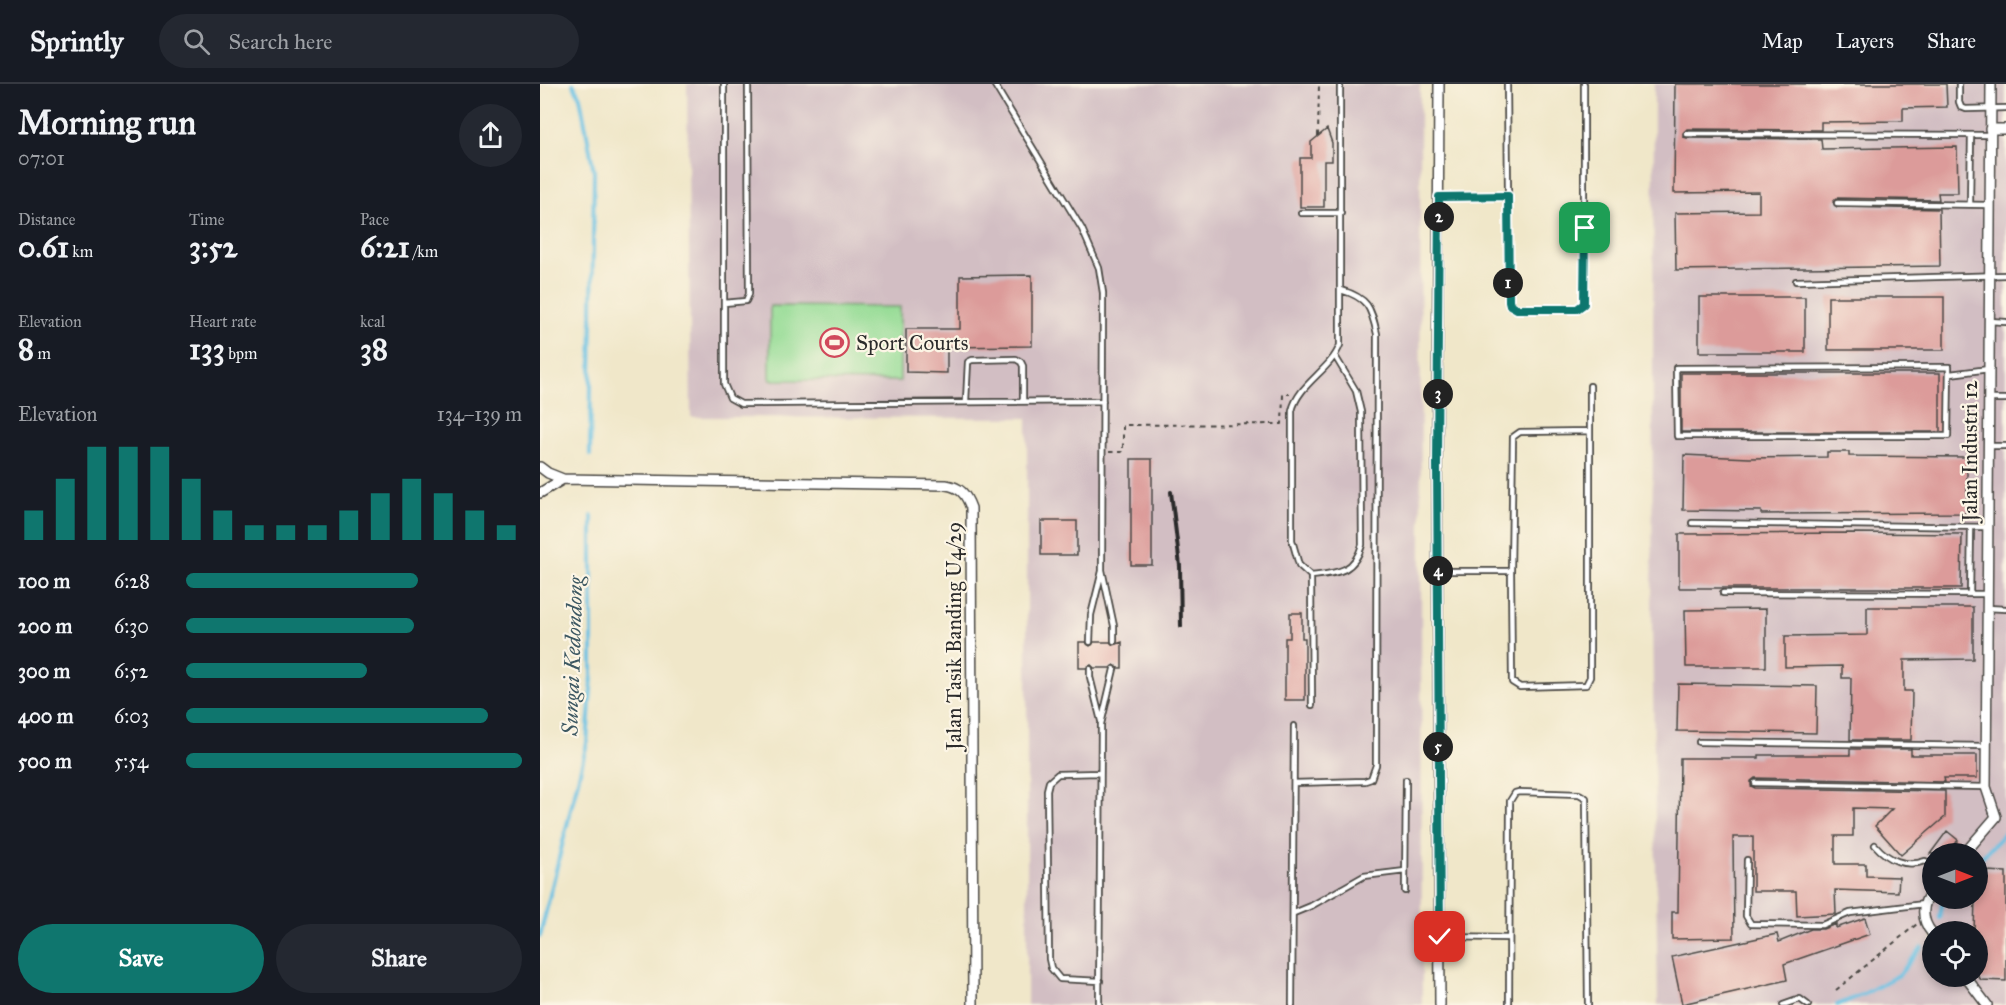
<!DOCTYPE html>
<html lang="en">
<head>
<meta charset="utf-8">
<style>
  :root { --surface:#171b24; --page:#242831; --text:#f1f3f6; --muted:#9ea1a6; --line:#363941; --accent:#0f766e }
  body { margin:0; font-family:"IM FELL Great Primer",serif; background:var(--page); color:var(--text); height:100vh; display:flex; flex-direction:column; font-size:22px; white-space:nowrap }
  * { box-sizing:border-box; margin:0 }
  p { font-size:20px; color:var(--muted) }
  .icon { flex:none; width:33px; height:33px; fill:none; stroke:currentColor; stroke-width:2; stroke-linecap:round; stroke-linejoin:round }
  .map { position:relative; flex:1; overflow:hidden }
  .sheet { display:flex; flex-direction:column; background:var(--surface); width:540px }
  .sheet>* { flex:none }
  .needle { width:39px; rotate:90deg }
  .fabs { position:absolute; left:1382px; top:759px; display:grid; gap:12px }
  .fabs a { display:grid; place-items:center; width:66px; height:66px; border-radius:50%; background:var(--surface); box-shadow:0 3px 9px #0003; font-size:30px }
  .pin { position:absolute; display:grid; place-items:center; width:51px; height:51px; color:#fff; margin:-26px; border-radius:12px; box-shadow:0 3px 9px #0006 }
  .km { position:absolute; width:30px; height:30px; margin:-15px; border-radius:50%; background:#222; color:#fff; font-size:16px; line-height:30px; text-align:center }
  .round { display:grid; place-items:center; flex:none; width:63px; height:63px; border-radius:32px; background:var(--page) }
  .head { display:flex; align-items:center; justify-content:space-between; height:102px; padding:0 18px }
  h1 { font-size:33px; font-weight:800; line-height:45px }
  .metrics { display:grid; grid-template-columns:repeat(3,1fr); gap:9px; height:102px; padding:6px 18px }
  .metrics div { display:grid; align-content:center }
  .metrics b { font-size:30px; font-weight:800 }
  .metrics small { font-size:16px; font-weight:400 }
  .metrics p { font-size:16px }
  .chart { height:168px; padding:12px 18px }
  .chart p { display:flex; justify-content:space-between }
  .chart svg { width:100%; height:108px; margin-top:6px; stroke:var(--accent); stroke-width:6 }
  .action { display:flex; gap:12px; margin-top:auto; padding:12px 18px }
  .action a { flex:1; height:69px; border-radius:36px; background:var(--accent); color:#fff; font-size:24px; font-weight:800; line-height:69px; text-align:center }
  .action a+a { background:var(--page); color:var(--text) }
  ul { padding:0 18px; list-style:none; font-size:20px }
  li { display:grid; grid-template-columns:96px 72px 1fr; align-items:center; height:45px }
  li i { height:15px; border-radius:8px; background:var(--accent) }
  header { display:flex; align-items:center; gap:36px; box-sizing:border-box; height:84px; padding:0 30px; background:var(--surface); border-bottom:2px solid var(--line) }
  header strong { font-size:28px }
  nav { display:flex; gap:33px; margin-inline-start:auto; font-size:21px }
  .search { width:420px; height:54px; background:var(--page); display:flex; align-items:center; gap:15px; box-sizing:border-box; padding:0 21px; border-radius:33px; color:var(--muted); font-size:22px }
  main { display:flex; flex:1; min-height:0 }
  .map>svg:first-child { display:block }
  .industrial { fill:#d2bec3; fill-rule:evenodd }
  .green { fill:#95dc95; stroke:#608460; stroke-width:1.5 }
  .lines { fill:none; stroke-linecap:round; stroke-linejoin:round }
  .stream { stroke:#66c1e4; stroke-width:4 }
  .building { fill:#dc9b9a }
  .lane-casing { stroke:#494743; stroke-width:8 }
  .street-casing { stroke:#494743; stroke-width:12 }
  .path { stroke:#494743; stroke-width:2; stroke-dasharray:4.5 4.5; stroke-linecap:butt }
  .lane { stroke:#fff; stroke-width:4.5 }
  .street { stroke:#fff; stroke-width:9 }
  .rail { stroke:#2b2b2b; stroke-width:4 }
  .route-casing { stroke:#fff; stroke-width:12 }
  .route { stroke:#0f766e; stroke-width:8 }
  .labels { text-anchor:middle; stroke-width:4.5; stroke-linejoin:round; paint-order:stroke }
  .poi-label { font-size:21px; fill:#2b2b2b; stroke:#fcf5e5; text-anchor:start }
  .street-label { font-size:21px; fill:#2b2b2b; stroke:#fcf5e5 }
  .water-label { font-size:22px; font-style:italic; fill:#3d5862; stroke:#fcf5e5 }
</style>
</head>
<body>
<header>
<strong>Sprintly</strong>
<div class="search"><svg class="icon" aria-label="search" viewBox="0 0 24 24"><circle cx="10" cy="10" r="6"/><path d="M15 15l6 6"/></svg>Search here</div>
<nav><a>Map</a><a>Layers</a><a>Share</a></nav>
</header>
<main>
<section class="sheet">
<div class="head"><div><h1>Morning run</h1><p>07:01</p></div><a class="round"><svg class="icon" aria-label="share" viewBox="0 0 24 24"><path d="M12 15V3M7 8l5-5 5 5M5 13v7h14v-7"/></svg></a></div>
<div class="metrics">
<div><p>Distance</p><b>0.61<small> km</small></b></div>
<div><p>Time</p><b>3:52</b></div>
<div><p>Pace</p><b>6:21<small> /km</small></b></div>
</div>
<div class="metrics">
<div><p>Elevation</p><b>8<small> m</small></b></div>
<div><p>Heart rate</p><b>133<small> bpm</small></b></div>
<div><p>kcal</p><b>38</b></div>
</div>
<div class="chart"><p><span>Elevation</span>134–139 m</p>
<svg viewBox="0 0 160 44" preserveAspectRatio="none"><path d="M5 44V32M15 44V19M25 44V6M35 44V6M45 44V6M55 44V19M65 44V32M75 44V38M85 44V38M95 44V38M105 44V32M115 44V25M125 44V19M135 44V25M145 44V32M155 44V38"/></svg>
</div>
<ul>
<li><b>100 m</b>6:28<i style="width:69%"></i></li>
<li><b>200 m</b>6:30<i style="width:68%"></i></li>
<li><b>300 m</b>6:52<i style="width:54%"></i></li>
<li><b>400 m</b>6:03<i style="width:90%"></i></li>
<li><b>500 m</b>5:54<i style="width:100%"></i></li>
</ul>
<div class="action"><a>Save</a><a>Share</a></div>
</section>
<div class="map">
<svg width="1466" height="921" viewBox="0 0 1466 921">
  <rect width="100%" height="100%" fill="#fcf5e5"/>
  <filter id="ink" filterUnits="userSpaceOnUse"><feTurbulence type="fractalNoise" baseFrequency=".0167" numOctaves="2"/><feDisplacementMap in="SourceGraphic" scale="12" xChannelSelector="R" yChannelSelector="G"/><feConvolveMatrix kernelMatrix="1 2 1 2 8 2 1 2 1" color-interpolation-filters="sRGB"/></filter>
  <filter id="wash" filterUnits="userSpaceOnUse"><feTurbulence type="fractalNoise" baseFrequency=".008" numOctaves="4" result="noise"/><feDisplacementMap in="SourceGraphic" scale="24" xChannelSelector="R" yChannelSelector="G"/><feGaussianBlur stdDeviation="1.35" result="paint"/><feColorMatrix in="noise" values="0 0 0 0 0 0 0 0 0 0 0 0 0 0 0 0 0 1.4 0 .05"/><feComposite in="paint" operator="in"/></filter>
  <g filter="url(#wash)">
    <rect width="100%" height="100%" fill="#f0e7c9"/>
    <path class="industrial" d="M147,0H880L882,921H487V334L151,333Z
      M1114,0H1466V921H1118L1112,541ZM1392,770H1437V814H1392ZM1392,848H1437V892H1392Z"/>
    <path class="green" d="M230,222L360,223V297L230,296Z"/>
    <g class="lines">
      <path class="stream" d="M33,0L40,13L54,88L50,371
        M1437,778L1466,748
        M1400,834L1403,814
        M0,852L47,659L52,592V432
        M1297,921L1324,910L1359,891L1382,863"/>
    </g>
    <g id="blocks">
      <path class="building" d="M1135,0H1406L1407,23L1363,24V37L1281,38V46L1147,45L1143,49V53L1147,54L1281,55L1282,65L1417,63L1418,109H1398L1399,116L1297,114L1293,118L1297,123L1399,125L1400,182L1136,186L1135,129L1219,128V108L1134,109Z
        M787,45L792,59V77H784V123H760V74H771V58Z
        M492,191V262L407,263V289L366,288V245H420V192Z
        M1159,213H1265V268H1159Z
        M1288,213H1404V266H1288Z
        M1141,289H1400V348H1141Z
        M1287,368H1309V372L1427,373V429L1221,430V427L1143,426L1144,371L1209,374L1287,373Z
        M591,375H612V481H591Z
        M501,437H537V471H501Z
        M1313,449L1422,450L1421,504H1139V450Z
        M1327,523H1433V575L1364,576V607H1372L1371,656H1310L1311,594H1302V582L1245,583V552L1327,551Z
        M1226,525V583H1146L1145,526Z
        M750,529H762V554H765V616H745V554H750Z
        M539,558H546L550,562L554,558H570L573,561L582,558V584H578L574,581L570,584H554L551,581L546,584H539Z
        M1138,600L1277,602L1276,649L1137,647Z
        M1310,665H1371V671H1437V694H1404L1405,698L1215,694L1211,697V702L1215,704L1405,707V733L1361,771L1335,742L1352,725L1313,724V752H1295V780H1326V792L1359,793L1358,808L1295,806L1296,830L1257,832L1256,807H1213V753H1193L1194,854L1132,855V828H1138L1140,674H1219V671H1310Z
        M1407,747L1418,756L1408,770H1390Z
        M1446,787L1466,788V897L1441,896L1437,890V848H1434L1435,814H1437V798Z
        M1325,834L1330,850L1244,880L1247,896L1142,920L1132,873L1237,850L1239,858L1271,845H1283L1296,840V844Z"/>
    </g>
  </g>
  <g filter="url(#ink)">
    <use href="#blocks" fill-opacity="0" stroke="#494743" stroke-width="1.5"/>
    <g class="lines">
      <defs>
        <path id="lane" d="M184,0V300L190,314L201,320L563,317
          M454,0L542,145L559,184L563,209L562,486L574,542V557
          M967,0L969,217L970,221L977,225H1037L1044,220V0
          M1419,0V18L1421,23L1426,25L1466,24
          M1147,50L1450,51
          M899,113L968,112
          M1297,119L1450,121
          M1430,120L1431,51
          M761,129H801
          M1256,197L1466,191
          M184,219L206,217L209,210L208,0
          M1449,237L1466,238
          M795,272L816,307L821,328L822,461C814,489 797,489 771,492L759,481L752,456V327C758,300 791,286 800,261V0
          M1409,283L1408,352H1137L1136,284Z
          M1410,290L1449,285
          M1449,315H1466
          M426,317L428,278L432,276L476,275L481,278L483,282V316
          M1448,362H1466
          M1152,439L1448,443
          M898,487H971L973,353L980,348L1050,347
          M971,487L972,598L980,603L1046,601L1050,593V302
          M771,492L772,621
          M1183,509L1447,510
          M1430,510L1431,443
          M1447,524L1466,525
          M550,558L551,531L562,487
          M550,585V593L561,637
          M1159,658L1446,662
          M754,699L825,697L831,695L836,681L837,250C831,223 828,214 801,206
          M1215,699L1446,703
          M1335,761C1348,776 1366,784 1385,777L1392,780
          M1207,776L1206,832L1211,840L1282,841L1310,829L1384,820
          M865,807L866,696
          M754,829L771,822L824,792L865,787
          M900,853L969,854
          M560,897L520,895L511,884L509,875L507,706L509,698L518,690L560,689
          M559,921L561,640L574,585
          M752,921L754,642
          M969,921L970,717L975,709L979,708L1039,710L1046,714L1048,921
          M1243,921L1260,915L1268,921"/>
        <path id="street" d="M899,0L897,380L900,921
          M1451,0L1446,703L1456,733
          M1450,45H1466
          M0,383L8,389L23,395L406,401C420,403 426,410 431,424L433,921
          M0,409L23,395
          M1424,770L1456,733
          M1392,807C1381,820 1381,836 1392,849
          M1425,892L1447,921"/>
      </defs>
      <use href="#lane" class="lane-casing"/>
      <use href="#street" class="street-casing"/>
      <path class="path" d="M778,52L779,0
        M569,368H583V341L742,340L743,310H750
        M1296,906L1377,840"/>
      <use href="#lane" class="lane"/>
      <use href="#street" class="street"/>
      <path class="rail" d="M631,408L640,482L641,542"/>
    </g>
  </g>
  <g class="lines" filter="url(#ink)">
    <defs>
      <path id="route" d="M900,853L897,380L899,113L968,112L969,217L970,221L977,225H1037L1044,220L1045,144"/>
    </defs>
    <use href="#route" class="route-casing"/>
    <use href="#route" class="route"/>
  </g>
  <defs>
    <symbol id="stadium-ring" viewBox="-11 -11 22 22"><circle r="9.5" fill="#fcf5e5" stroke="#d1495b" stroke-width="1.5"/><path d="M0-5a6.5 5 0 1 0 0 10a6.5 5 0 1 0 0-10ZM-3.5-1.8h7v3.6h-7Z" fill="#d1495b"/></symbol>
  </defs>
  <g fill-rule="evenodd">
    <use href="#stadium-ring" x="278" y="242" width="33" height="33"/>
  </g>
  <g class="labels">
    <g class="poi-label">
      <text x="316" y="266">Sport Courts</text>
    </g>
    <g class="street-label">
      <text transform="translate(1430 367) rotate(-90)" y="7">Jalan Industri 12</text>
      <text transform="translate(414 552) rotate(-90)" y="7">Jalan Tasik Banding U4/29</text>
    </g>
    <g class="water-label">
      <text transform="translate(32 572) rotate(-88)" y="8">Sungai Kedondong</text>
    </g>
  </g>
</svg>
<div class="fabs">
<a><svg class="needle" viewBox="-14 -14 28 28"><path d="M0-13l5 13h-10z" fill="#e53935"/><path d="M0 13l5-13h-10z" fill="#9ea1a6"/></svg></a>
<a><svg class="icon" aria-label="locate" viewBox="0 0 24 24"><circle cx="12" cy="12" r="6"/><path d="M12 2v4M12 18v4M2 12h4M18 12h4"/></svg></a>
</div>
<div class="pin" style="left:1045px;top:144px;background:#1e9e55"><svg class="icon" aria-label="arrive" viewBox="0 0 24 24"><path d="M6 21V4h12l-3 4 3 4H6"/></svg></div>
<div class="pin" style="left:900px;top:853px;background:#d93025"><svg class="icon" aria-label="check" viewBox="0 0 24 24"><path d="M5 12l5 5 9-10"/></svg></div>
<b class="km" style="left:968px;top:199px">1</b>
<b class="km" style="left:899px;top:133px">2</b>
<b class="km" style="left:898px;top:310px">3</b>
<b class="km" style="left:898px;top:487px">4</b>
<b class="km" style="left:898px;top:663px">5</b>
</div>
</main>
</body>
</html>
